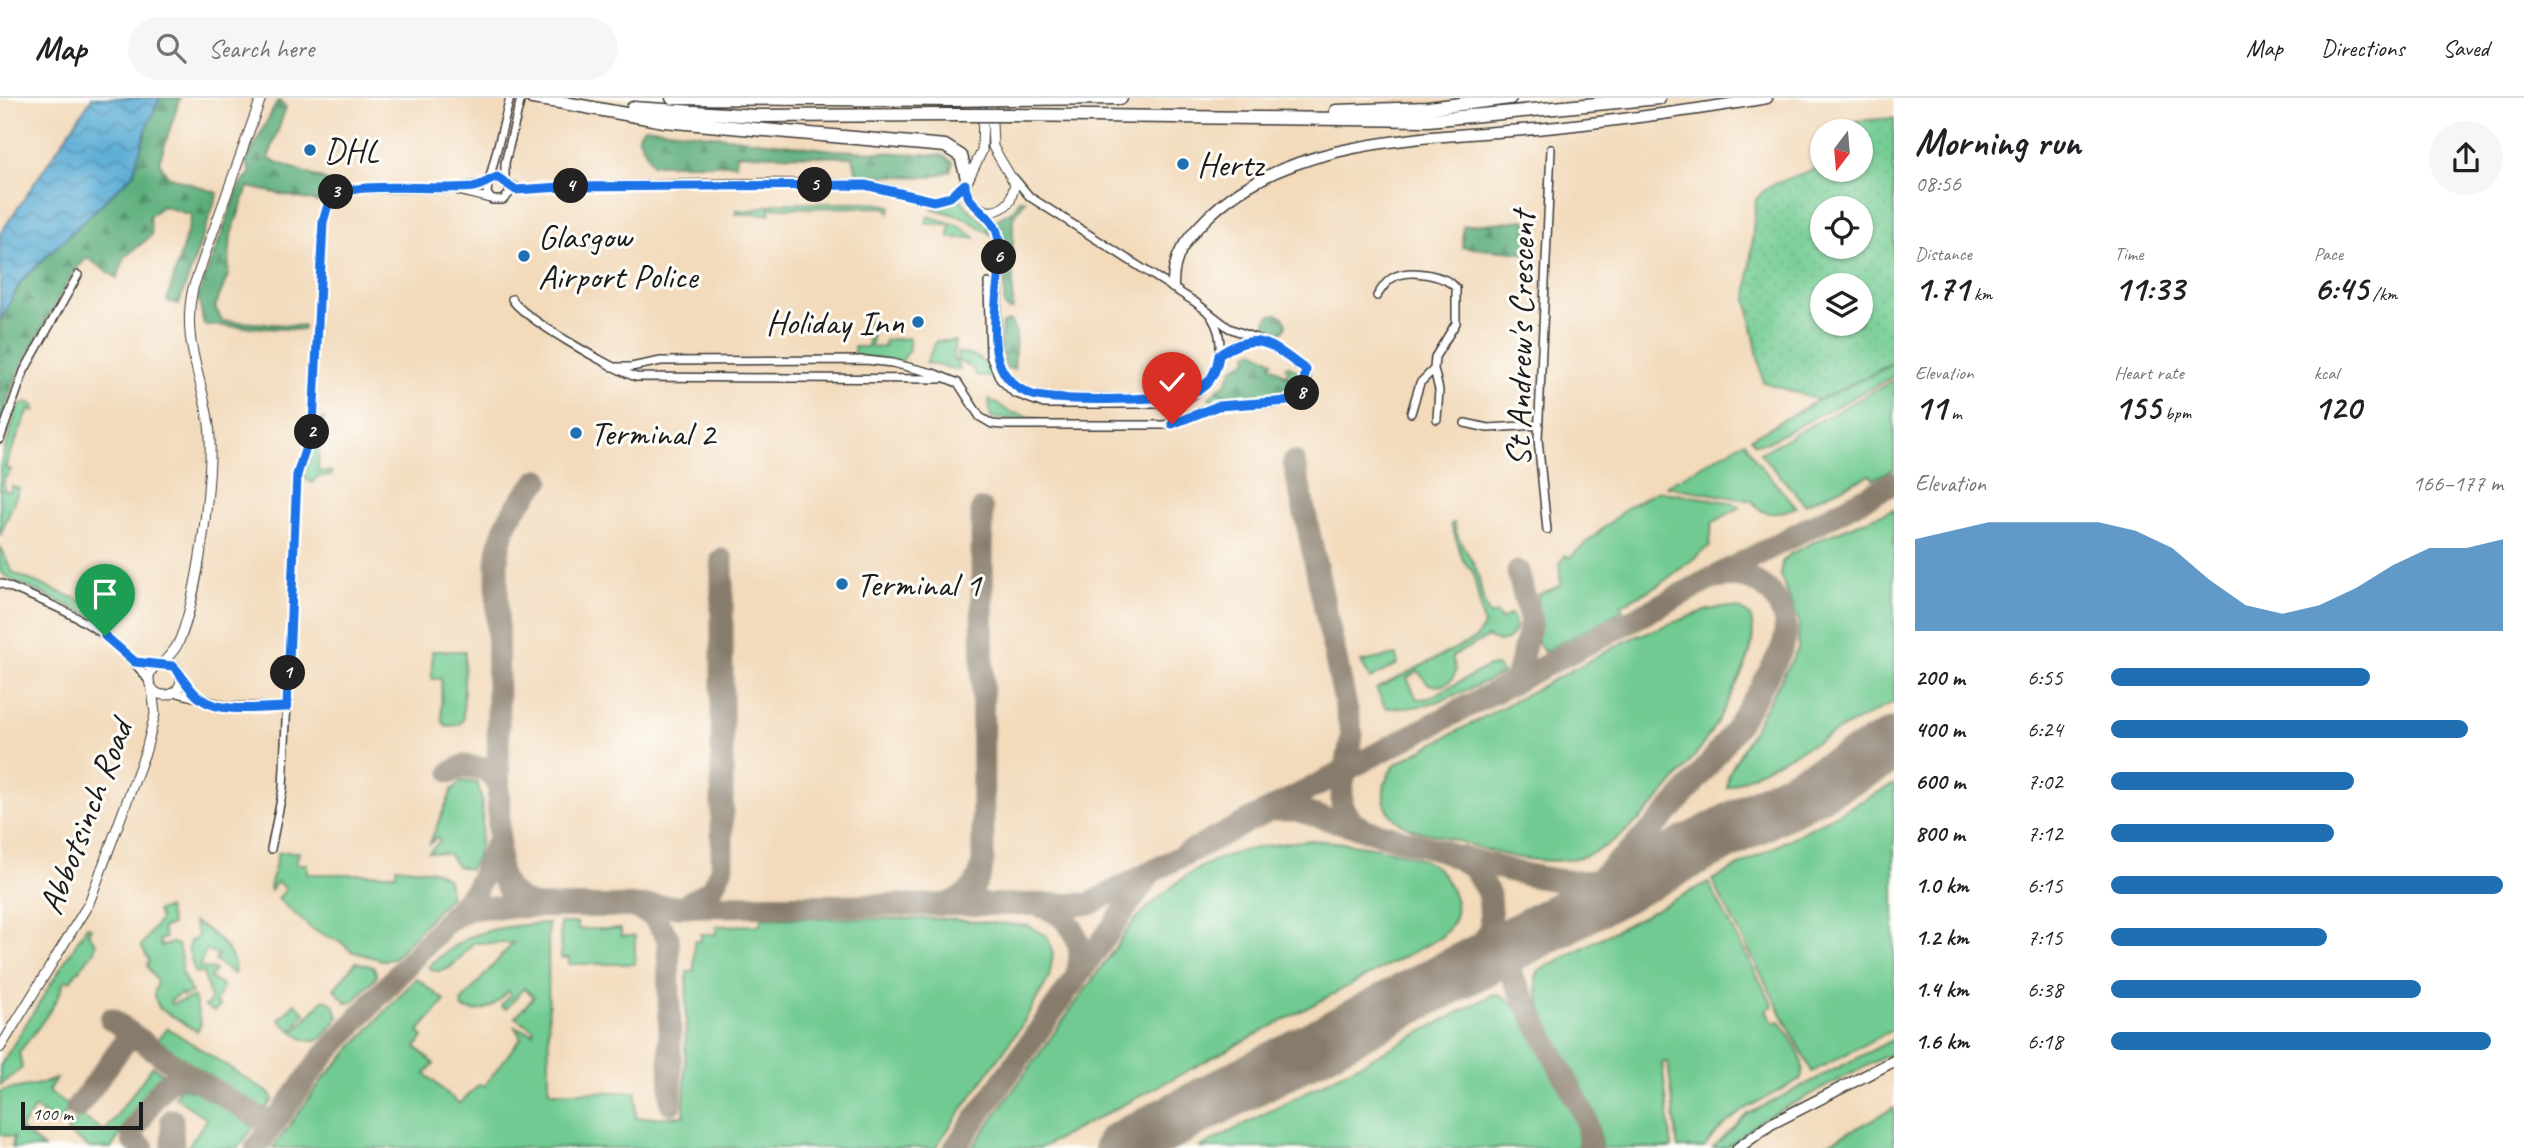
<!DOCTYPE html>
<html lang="en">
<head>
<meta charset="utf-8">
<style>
  :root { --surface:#fff; --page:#f6f6f6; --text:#202124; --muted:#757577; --line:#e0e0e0; --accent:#1f6fb2 }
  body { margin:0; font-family:Caveat,sans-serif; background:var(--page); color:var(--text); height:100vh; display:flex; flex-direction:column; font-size:26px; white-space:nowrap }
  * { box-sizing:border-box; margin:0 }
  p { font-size:23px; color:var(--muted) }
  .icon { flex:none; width:38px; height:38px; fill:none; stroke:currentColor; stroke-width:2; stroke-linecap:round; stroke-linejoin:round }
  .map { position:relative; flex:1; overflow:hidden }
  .side { display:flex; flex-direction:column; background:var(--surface); width:630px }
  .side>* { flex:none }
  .needle { width:46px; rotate:196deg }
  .buttons { position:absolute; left:1810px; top:21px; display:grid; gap:14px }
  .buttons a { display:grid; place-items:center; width:63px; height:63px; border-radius:50%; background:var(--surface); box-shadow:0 2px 5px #0004; font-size:35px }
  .scale { position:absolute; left:21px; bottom:18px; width:122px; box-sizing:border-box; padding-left:7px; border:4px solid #1c1c1c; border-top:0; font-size:19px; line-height:24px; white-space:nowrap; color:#1c1c1c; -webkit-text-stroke:5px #fdfcf7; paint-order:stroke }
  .pin { position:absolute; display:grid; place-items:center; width:60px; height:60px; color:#fff; margin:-72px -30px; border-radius:50% 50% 50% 0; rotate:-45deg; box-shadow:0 0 7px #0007 }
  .pin .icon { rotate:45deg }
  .km { position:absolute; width:35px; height:35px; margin:-18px; border-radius:50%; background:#222; color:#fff; font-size:19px; line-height:35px; text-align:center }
  .round { display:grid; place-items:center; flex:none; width:74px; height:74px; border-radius:37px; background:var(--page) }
  .summary { display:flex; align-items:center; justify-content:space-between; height:119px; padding:0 21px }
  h1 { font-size:38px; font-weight:600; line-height:52px }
  .figures { display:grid; grid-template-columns:repeat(3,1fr); gap:10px; height:119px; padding:7px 21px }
  .figures div { display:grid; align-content:center }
  .figures b { font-size:35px; font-weight:600 }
  .figures small { font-size:19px; font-weight:400 }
  .figures p { font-size:19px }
  .chart { height:196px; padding:14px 21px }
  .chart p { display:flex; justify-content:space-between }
  .chart svg { width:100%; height:126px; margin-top:7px; fill:var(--accent); opacity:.7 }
  ul { padding:0 21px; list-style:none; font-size:23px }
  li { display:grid; grid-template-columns:112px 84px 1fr; align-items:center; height:52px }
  li i { height:18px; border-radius:9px; background:var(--accent) }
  header { display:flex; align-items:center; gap:42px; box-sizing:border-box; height:98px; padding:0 35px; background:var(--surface); border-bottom:2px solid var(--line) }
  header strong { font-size:33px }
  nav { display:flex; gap:38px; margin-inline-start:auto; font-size:24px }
  .search { width:490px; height:63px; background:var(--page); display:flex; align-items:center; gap:18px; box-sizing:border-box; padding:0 24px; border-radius:38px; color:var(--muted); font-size:26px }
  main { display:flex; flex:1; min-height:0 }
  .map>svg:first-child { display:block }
  .grass { fill:#70ca91; stroke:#467356; stroke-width:2 }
  .forest { fill:url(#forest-firs); stroke:#3c654c; stroke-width:2 }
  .park { fill:url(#park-dots); stroke:#467356; stroke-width:2; fill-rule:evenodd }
  .water { fill:url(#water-waves); stroke:#3c6479; stroke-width:2 }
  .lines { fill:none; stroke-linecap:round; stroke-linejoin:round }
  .taxiway { stroke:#877b6c; stroke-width:23 }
  .runway { stroke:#877b6c; stroke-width:54 }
  .minor-casing { stroke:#3c3834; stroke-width:10 }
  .tertiary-casing { stroke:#3c3834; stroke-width:11 }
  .primary-casing { stroke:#3c3834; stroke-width:13 }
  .trunk-casing { stroke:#3c3834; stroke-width:13 }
  .motorway-casing { stroke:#3c3834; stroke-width:15 }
  .minor { stroke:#fff; stroke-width:7 }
  .tertiary { stroke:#fff; stroke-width:9 }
  .primary { stroke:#fff; stroke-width:10 }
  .trunk { stroke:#fff; stroke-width:10 }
  .motorway { stroke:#fff; stroke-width:12 }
  .motorway-bridge-casing { stroke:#3c3834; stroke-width:15; stroke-linecap:butt }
  .motorway-bridge { stroke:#fff; stroke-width:12 }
  .route-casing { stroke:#fff; stroke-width:14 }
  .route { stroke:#1a73e8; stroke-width:9 }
  .poi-dot { fill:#1f6fb2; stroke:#fdfcf7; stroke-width:2.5 }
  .labels { text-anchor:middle; stroke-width:6; stroke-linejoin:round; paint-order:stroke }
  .poi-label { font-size:35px; fill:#1c1c1c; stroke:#fdfcf7; text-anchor:start }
  .street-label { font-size:35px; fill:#1c1c1c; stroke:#fdfcf7 }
</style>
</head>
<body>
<header>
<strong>Map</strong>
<div class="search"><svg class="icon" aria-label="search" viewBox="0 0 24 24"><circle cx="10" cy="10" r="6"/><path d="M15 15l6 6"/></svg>Search here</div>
<nav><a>Map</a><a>Directions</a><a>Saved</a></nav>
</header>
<main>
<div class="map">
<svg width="1894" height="1050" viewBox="0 0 1894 1050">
  <defs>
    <pattern id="forest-firs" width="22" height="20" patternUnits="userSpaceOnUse" patternTransform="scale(1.75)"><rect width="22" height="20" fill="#5cae7b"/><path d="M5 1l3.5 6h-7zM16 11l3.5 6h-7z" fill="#4b8d64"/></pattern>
    <pattern id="park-dots" width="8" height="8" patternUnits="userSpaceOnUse" patternTransform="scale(1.75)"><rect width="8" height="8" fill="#70ca91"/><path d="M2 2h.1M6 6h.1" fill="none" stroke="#60ad7c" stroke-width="1.8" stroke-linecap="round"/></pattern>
    <pattern id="water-waves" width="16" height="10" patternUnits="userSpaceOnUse" patternTransform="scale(1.75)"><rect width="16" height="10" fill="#5badd6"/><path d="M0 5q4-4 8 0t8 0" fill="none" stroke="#4a8cad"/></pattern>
  </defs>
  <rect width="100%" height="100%" fill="#fdfcf7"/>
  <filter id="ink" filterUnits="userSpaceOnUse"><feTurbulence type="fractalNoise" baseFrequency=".0143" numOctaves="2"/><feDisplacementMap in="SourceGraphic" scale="14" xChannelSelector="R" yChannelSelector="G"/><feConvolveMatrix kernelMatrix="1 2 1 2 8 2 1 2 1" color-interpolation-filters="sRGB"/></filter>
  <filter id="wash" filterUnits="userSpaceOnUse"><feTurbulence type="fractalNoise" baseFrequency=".00686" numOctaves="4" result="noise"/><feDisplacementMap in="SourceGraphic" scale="28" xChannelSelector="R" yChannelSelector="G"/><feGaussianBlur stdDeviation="1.57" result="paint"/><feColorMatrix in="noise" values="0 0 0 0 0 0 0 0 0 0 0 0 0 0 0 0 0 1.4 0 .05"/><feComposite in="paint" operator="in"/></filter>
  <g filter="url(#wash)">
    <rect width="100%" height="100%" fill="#f2dabb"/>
    <path class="grass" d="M961,101C969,117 986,120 992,137L965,120L931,110L946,109Z
      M779,105H875L891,108L889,115L886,109L770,110L769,116H736V112H752Z
      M928,118L960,128L975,140H949L950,126H926Z
      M871,223L872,249H884L885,242L909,240V252L902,263L854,259V249H868V224Z
      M936,243H955L953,260L960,272L926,265Z
      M958,254L979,260L996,278L978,279L971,269L957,263Z
      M1894,266V278L1768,344L1755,346L1751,340L1817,303Z
      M1288,267L1300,275C1303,285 1298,293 1290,298L1217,304L1209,300L1217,292L1225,298L1293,283L1286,277L1289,272L1285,269Z
      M1894,282V371L1873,381L1870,377L1805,406L1760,355Z
      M989,301L1010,314L1043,322L991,320Z
      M27,304L35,308V313L29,311L5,369L11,372L4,381V392L10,394L12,388L19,391L0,438V367L18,308Z
      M322,320H325L319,344L318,373L332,374V377L317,379L313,385L307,382L304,376L320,332Z
      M1745,343L1757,364L1796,409C1778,416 1764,421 1752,403L1666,388Z
      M1658,393L1729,404L1740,409L1712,425L1710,448L1659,487L1621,507L1623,512L1544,554L1538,545V497L1561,487L1559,465L1566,457L1569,460L1629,408Z
      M1894,411V604L1727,690L1728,677L1798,551L1799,524L1780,477L1782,464L1790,456L1820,441Z
      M1454,425C1457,446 1472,457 1478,476C1482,492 1481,505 1491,518L1496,515L1501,522L1511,516C1518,525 1516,535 1507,542L1498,544L1488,539L1452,558L1456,573C1451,587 1440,591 1427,585L1418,573L1407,580L1417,601L1429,600L1489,568H1496L1503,575C1470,591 1424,616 1385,609L1376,591L1476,540L1484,528L1473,474L1463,462L1451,426Z
      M0,448L13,475L108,514L113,509L115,519L111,517L104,522L98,521L12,482L0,474Z
      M1723,509L1740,511L1750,518C1761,550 1737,582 1724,611C1702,656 1633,743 1584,758C1537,772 1489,752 1444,739C1430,735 1411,733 1399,724C1378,709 1380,683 1397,665L1632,540L1704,513Z
      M432,553H465L463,622L458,627L447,628L442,623L441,581H432Z
      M1396,557L1398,566L1370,581L1361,564Z
      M462,683L477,685C486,703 484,757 469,771L457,768L448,756L429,754L440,743L437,739L429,747L452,692Z
      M1894,686V931L1812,974L1712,782Z
      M1310,742C1341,744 1412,751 1437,770C1445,777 1450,788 1454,798C1461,815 1453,828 1440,840L1041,1050H972L1135,822C1197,761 1224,752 1310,742Z
      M283,754H299L296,766H307V776H396V769L436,773L448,781L450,798L393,861L382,862L351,853L341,844L313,832L278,801L286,791L277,784L271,792L270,790L278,755Z
      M1708,784L1773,908L1766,912L1773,925L1780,923C1789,939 1810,964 1800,982C1764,1001 1728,1015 1704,1050H1678L1668,964L1662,965L1672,1050H1601C1602,996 1522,911 1538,873Z
      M167,810L172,827L162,830L165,840L159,842L161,848L173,845L178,847L182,863L181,874L192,895L182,898L181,895L170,903L171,906L194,899L201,926L197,933L159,910L154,897L157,883L147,868L149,862L141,848L160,821L157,813Z
      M761,820L949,821L1029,828L1047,838L1053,856L1049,880L1022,927L935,1050H273L324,980L416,880L445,903L418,934L423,939L416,949L434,966L425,976L459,1006L480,986L484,988L521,940L515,929L533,935V931L515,919L534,899L524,890L506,911L501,908L511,896L508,893C496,908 482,918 462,910L461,904L513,845H473C461,858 447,883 428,869C468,831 495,829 548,825L549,994H636V1020L684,1018L687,874L694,873V843H701V836H716V828L760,827Z
      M194,824C211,833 239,855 234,876L215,863L218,856L206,852L199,869L215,872L210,880L223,888L215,906L220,908L214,913L205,908L211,903L203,874L195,875L188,850L190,843L198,840Z
      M560,825H577L578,831H621V838H635V866H569V860H561Z
      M87,828L91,830L88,835L96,845L94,853L70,883H64C61,901 34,936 19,954L22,970L0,987V968Z
      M356,864L374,869L377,878L353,904L347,905L334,891Z
      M1494,896L1508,901L1520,914C1537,944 1581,1012 1580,1044L1575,1050H1199Z
      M324,901L334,907L338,919C325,940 315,953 294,934Z
      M295,905L305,915L292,933L279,922Z
      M168,930L270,996L273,1002L266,1010L254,1008L156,948V943Z
      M1894,941V954L1761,1022L1726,1050H1713L1748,1016Z
      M153,968L164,976L111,1050H90L67,1034L79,1017L105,1033Z
      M56,980L48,993L70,1009L58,1026L35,1010L20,1031L44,1050H12L14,1039L0,1037V993L45,985Z
      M181,989C207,996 236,1008 253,1030L238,1050H187L207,1021L175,999Z
      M1894,1010V1050H1819Z"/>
    <path class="forest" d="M160,0H180L159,64L168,78L218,95L179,206L167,203L192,117L162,108L149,119L152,137L125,159L117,180L87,160L74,173L18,274L0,325V223L22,182L133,76L148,26Z
      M278,2L286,9L268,61L328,83L318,104L248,89L231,137L228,177L215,209L222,223L304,228L303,232L204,227L198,198L241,85L251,75L246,64Z
      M644,29L833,52L942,57L953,64L950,73L932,79L857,77L853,59L737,56L736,66H652L638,38Z
      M1020,102H1025L1013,120V212H1008L1004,207L1005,143L996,122L1013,112Z
      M1525,122L1538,139L1531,156L1462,149L1463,128Z
      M1266 226a10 10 0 1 1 20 0a10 10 0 1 1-20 0Z
      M1010,223L1016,235L1014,271L1006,270L1000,248L1002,225Z
      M1254,252L1273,263L1271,267L1293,283V289C1275,301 1235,306 1217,292L1226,285L1234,269L1247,263L1248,256Z"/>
    <path class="park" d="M1894,20V265L1819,302L1763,284L1747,202L1756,101L1769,88L1822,68V72H1860V53L1865,50L1855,23ZM1822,110H1860V149H1822ZM1822,187H1860V226H1822Z"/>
    <path class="water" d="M92,0H160L148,26L133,76L22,182L0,223V136Z"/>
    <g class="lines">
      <path class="taxiway" d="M1294,364L1352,637L1342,690V707L1352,724L1365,732
        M1510,587L1517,578L1531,524L1518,474
        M452,674L463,668L485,671L498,684
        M1272,712H1295L1443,753L1472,768L1489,796L1491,827L1479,855L1459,874
        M1462,759C1534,780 1583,796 1657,771
        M946,806C969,799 981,785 983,761L982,412
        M685,807L711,792L722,769V462
        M535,808C516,803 505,791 499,772L497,465C499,430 515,407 539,382
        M633,809L652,817L668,840L671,1005
        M1042,809C1073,817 1087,849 1076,878
        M449,822L469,811L485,809L1090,806L1894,385
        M1513,846C1544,822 1577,800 1606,774C1668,721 1725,654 1765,582C1771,570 1780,558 1784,544C1788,529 1783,512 1774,499C1760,480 1738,476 1717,480
        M1499,853L1586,1020L1590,1050
        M111,921L192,979L258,1019L270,1023L277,1020
        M77,1010L124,945L132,940L139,941
        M172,1022L173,1050
        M143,1050L133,1042V1033C146,1015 166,969 192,979
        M256,1050L321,961L476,791L495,748
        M955,1050L1148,779"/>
      <path class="runway" d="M1121,1050L1894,647"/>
    </g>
  </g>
  <g filter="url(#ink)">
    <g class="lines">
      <defs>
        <path id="minor" d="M505,82V65L521,0
          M489,83L510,0
          M510,88L509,96L503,102H492L487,96L488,85L497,79L521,92L561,89C663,87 765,82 866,87C901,88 938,121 965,86
          M459,93L491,101
          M985,113L996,130L999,145C999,163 1000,182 998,200C995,247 989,294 1051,300H1167L1195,294
          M988,185L990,258L1000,281L1014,295L1044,306H1169C1208,302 1234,255 1212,220
          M1377,198C1382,190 1387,182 1396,178C1412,171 1445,177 1456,190V225L1435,259L1434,271L1439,292L1437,321
          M512,201C521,219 614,272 636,279L940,281
          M1219,257L1240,244L1259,242
          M612,269H631L661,263L866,262L892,265L933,275L958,285L980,319L992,326L1003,327H1163C1184,325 1199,311 1219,308C1239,304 1286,310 1301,298C1307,292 1307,280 1306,272L1263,243L1229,230L1195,204L1030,99L1014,80
          M1411,315L1420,285L1434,271
          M1465,325L1488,330L1539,327
          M0,341L24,273L78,177
          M1547,432L1538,341L1551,51
          M0,485C62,511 108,527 149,583
          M135,564L158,567
          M181,581L199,600
          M174,594L228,608L287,609
          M271,751L283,691L297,377L313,327L323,124L333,96L346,91H449L488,85"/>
        <path id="tertiary" d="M983,13L982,53L965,88C970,111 993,123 1010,103L1015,86L993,49L991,0
          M149 581a16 16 0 1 1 32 0a16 16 0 1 1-32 0Z
          M162,566C166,561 172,555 176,549C197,513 215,370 209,327C202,277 181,242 193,190L261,0
          M0,950L89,805L146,652L155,616L152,590"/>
        <path id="primary" d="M1738,1050L1771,1026L1894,963"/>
        <path id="trunk" d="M1173,189C1172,159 1185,142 1206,121C1291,34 1444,41 1557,29C1627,21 1697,12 1767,0"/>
        <path id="motorway" d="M532,0L566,5
          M672,0L953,2
          M1007,1L1121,0
          M559,4L664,23L945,48L961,58L967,80
          M633,10L756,18L954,17
          M1336,13L1428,10L1510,0
          M1008,17L1428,22L1659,0"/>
      </defs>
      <use href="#minor" class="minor-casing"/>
      <use href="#tertiary" class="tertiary-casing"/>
      <use href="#primary" class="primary-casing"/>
      <use href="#trunk" class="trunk-casing"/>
      <use href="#motorway" class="motorway-casing"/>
      <use href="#minor" class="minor"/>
      <use href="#tertiary" class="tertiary"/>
      <use href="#primary" class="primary"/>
      <use href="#trunk" class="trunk"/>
      <use href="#motorway" class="motorway"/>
      <defs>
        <path id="motorway-bridge" d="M953,2L1007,1
          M954,17H1008"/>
      </defs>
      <use href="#motorway-bridge" class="motorway-bridge-casing"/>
      <use href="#motorway-bridge" class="motorway-bridge"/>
    </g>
  </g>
  <g class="lines" filter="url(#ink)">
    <defs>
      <path id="route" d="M105,538L135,564L173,568C183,577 186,590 201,601C222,616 263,609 287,609L297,377L313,327L323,124L330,100C343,82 445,93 473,89C483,87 489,82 497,79L516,92L561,89L865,87L934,103L950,99L965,86C965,110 996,114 999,143C1003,182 982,249 1007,279C1014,288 1023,294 1033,297C1055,304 1179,303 1198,292C1211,285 1217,271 1219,257C1259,230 1272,248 1306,272L1301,297L1289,303L1218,308L1172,326"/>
    </defs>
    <use href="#route" class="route-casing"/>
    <use href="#route" class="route"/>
  </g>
  <g class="poi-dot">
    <circle cx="310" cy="52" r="7"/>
    <circle cx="1183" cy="66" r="7"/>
    <circle cx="524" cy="158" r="7"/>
    <circle cx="918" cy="224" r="7"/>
    <circle cx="576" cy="335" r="7"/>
    <circle cx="842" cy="486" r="7"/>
  </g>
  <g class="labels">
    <g class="poi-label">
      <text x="324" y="64">DHL</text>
      <text x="1197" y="78">Hertz</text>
      <text x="538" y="150">Glasgow<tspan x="538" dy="40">Airport Police</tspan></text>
      <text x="904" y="236" text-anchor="end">Holiday Inn</text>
      <text x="590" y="347">Terminal 2</text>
      <text x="856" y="498">Terminal 1</text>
    </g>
    <g class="street-label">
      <text transform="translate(1520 241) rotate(-89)" y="12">St Andrew's Crescent</text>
      <text transform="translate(85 719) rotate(-69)" y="12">Abbotsinch Road</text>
    </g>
  </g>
</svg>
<div class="buttons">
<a><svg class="needle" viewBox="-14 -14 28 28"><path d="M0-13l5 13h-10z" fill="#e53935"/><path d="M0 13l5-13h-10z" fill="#757577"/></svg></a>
<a><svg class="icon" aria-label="locate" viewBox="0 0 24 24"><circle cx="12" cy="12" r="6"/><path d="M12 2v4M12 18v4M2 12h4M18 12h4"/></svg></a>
<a><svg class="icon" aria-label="layers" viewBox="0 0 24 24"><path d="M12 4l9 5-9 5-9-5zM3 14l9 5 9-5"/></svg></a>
</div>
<div class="scale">100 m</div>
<div class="pin" style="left:105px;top:538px;background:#1e9e55"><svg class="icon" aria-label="arrive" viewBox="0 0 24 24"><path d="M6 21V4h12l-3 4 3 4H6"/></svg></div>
<div class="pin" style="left:1172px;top:326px;background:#d93025"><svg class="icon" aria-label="check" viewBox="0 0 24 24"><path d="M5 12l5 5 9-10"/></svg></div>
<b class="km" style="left:288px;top:575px">1</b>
<b class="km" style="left:312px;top:334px">2</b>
<b class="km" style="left:336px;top:94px">3</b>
<b class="km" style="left:571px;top:88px">4</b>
<b class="km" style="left:815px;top:87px">5</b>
<b class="km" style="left:999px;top:159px">6</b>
<b class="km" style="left:1302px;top:295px">8</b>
</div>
<section class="side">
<div class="summary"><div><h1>Morning run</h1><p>08:56</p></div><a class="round"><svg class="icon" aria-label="share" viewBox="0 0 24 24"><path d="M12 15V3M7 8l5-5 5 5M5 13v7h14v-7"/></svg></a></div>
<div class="figures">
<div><p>Distance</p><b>1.71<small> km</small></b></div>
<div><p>Time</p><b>11:33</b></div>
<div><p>Pace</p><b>6:45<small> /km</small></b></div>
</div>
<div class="figures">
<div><p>Elevation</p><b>11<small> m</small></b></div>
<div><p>Heart rate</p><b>155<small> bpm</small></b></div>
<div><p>kcal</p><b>120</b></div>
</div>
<div class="chart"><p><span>Elevation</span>166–177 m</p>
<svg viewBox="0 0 160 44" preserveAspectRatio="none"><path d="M0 44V12L10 9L20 6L30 6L40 6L50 6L60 9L70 15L80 26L90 35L100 38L110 35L120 29L130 21L140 15L150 15L160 12V44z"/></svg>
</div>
<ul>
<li><b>200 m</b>6:55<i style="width:66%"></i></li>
<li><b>400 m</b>6:24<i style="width:91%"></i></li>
<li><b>600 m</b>7:02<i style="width:62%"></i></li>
<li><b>800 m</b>7:12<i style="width:57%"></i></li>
<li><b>1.0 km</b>6:15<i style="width:100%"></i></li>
<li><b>1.2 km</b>7:15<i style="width:55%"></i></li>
<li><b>1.4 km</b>6:38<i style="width:79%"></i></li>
<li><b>1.6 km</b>6:18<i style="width:97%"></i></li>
</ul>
</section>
</main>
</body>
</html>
